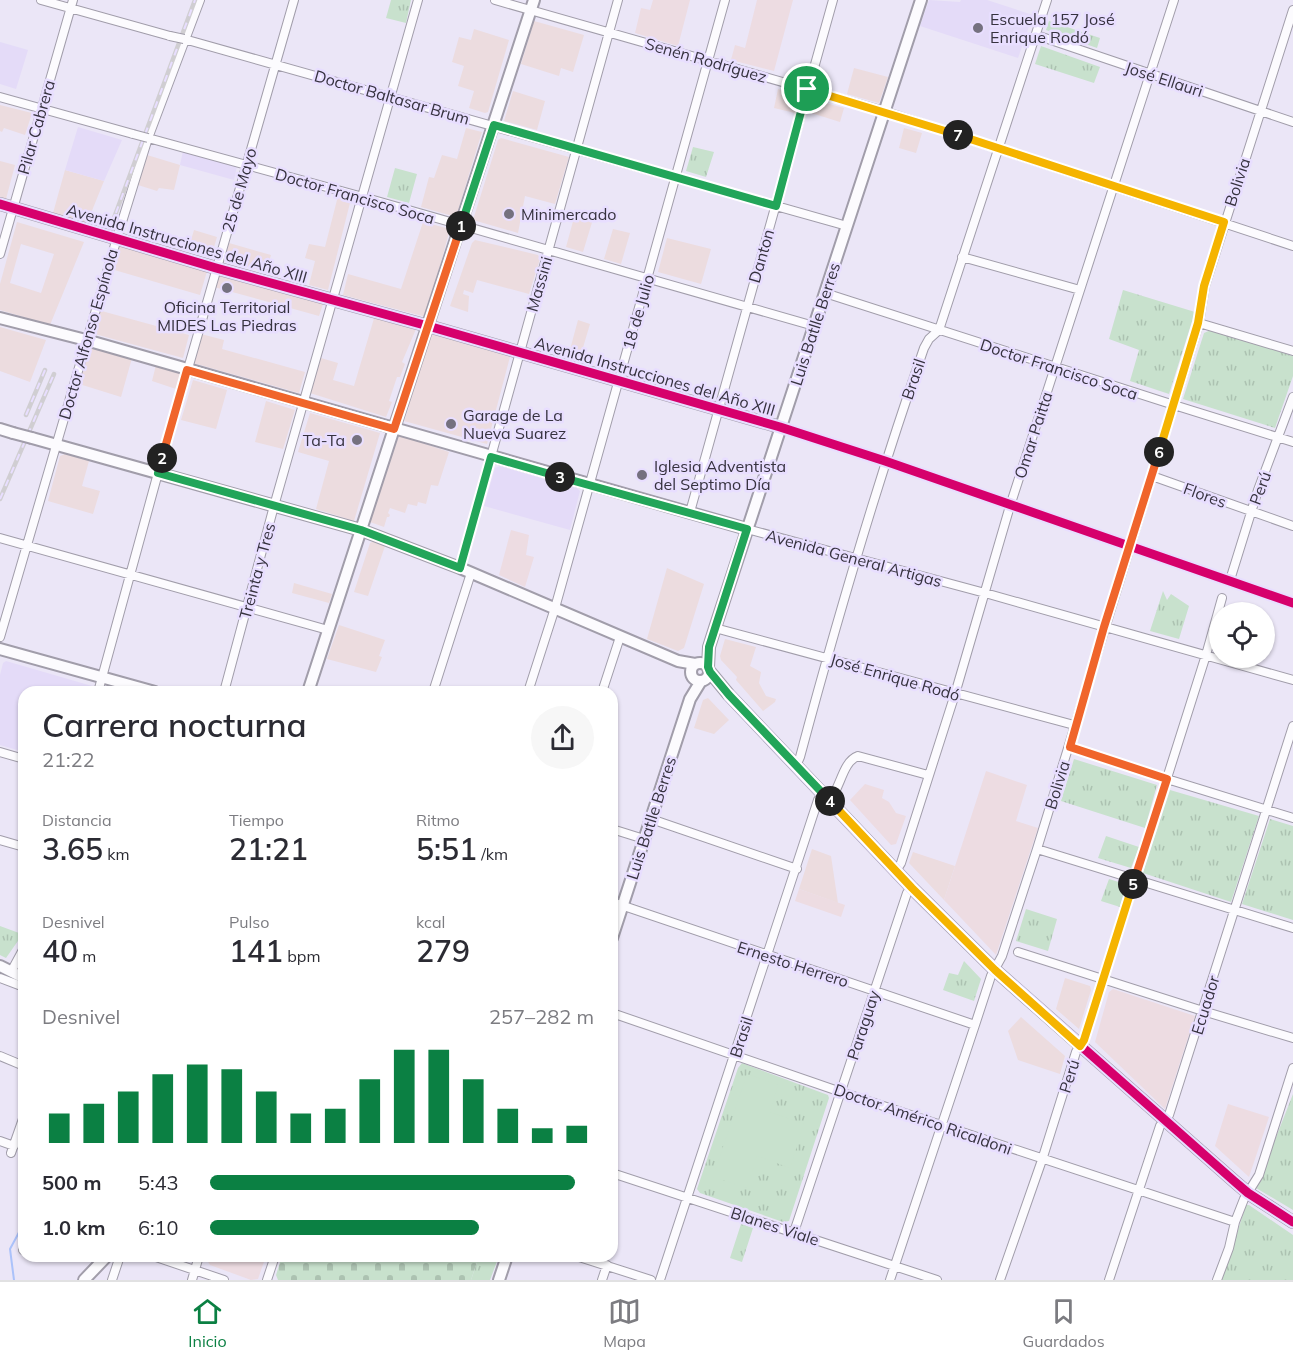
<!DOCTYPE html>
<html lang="es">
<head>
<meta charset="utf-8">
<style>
  :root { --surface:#fff; --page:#f7f7f7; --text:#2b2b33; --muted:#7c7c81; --line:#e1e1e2; --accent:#0b8043 }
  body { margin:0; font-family:Mulish,sans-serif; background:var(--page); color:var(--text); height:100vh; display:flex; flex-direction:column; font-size:22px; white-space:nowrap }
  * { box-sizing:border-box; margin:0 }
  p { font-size:20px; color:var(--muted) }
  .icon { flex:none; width:33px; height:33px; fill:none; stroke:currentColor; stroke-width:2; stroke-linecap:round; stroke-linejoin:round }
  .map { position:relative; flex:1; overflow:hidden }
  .drawer { position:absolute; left:18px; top:686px; width:600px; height:576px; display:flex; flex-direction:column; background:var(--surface); border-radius:18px; box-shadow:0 2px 4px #0004 }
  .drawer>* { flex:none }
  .fabs { position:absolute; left:1209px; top:602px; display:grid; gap:12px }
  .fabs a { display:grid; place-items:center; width:66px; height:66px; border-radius:50%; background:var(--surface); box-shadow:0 2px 4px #0004; font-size:30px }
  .pin { position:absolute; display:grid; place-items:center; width:51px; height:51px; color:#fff; margin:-26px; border:3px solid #fff; border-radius:50%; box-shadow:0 2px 6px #0007 }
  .km { position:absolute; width:30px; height:30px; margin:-15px; border-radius:50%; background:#222; color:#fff; font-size:16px; line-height:30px; text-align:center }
  .round { display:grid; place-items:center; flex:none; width:63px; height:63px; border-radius:32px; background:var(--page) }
  .overview { display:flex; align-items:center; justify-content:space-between; height:102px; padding:0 24px }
  h1 { font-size:33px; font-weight:600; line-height:45px }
  .metrics { display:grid; grid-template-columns:repeat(3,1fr); gap:9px; height:102px; padding:6px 24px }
  .metrics div { display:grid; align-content:center }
  .metrics b { font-size:30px; font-weight:600 }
  .metrics small { font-size:16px; font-weight:400 }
  .metrics p { font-size:16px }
  .chart { height:168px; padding:12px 24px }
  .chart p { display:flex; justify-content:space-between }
  .chart svg { width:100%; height:108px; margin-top:6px; stroke:var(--accent); stroke-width:6 }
  ul { padding:0 24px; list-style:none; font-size:20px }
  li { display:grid; grid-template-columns:96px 72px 1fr; align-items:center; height:45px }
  li i { height:15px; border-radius:8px; background:var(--accent) }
  .dock { display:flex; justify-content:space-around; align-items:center; height:84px; border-top:2px solid var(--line); background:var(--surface); font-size:16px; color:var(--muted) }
  .dock a { display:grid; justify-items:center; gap:3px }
  .dock .active { color:var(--accent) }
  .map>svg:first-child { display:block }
  .commercial { fill:#ecdcdf; fill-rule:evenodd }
  .industrial { fill:#eddce2 }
  .built { fill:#e4dbf8 }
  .grass { fill:url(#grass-tufts) }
  .cemetery { fill:url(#cemetery-stones) }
  .pitch { fill:#c8e1cd }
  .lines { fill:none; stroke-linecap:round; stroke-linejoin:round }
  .stream { stroke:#abc2fa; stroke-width:2 }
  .street-casing { stroke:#a19daa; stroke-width:10 }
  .secondary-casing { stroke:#a19daa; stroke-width:14 }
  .street { stroke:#fcfbfe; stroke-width:8 }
  .secondary { stroke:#fcfbfe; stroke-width:10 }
  .rail-casing { stroke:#d0ced2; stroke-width:4.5 }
  .rail { stroke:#e8deff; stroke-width:2; stroke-dasharray:7; stroke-linecap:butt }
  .street-bridge-casing { stroke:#a19daa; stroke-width:10; stroke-linecap:butt }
  .secondary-bridge-casing { stroke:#a19daa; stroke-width:14; stroke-linecap:butt }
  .street-bridge { stroke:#fcfbfe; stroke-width:8 }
  .secondary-bridge { stroke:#fcfbfe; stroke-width:10 }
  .cycleway-casing { stroke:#e8deff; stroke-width:13 }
  .cycleway { stroke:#d6006c; stroke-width:9 }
  .split-1-casing { stroke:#fff; stroke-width:12 }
  .split-2-casing { stroke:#fff; stroke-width:12 }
  .split-3-casing { stroke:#fff; stroke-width:12 }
  .split-4-casing { stroke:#fff; stroke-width:12 }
  .split-5-casing { stroke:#fff; stroke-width:12 }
  .split-6-casing { stroke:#fff; stroke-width:12 }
  .split-7-casing { stroke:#fff; stroke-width:12 }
  .split-8-casing { stroke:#fff; stroke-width:12 }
  .split-1 { stroke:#22a559; stroke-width:8 }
  .split-2 { stroke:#f0652b; stroke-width:8 }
  .split-3 { stroke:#22a559; stroke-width:8 }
  .split-4 { stroke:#22a559; stroke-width:8 }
  .split-5 { stroke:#f5b400; stroke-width:8 }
  .split-6 { stroke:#f0652b; stroke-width:8 }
  .split-7 { stroke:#f5b400; stroke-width:8 }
  .split-8 { stroke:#f5b400; stroke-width:8 }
  .poi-dot { fill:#75717f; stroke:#e8deff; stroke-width:2 }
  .labels { text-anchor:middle; stroke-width:5; stroke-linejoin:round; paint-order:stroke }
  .poi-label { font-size:16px; fill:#36323f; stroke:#e8deff; text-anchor:start }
  .street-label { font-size:16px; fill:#36323f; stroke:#e8deff }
</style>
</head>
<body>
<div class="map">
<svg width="1293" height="1280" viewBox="0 0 1293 1280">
  <defs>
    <pattern id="grass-tufts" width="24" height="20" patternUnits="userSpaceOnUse" patternTransform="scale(1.5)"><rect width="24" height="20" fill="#c8e1cd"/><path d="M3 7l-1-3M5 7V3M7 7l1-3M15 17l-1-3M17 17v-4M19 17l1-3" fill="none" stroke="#acc2b1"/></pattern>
    <pattern id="cemetery-stones" width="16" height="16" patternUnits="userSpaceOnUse" patternTransform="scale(1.5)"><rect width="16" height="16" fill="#c8e1cd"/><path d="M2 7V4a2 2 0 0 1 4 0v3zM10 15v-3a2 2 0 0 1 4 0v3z" fill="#acc2b1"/></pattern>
  </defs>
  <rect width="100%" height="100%" fill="#ebe6f7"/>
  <path class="commercial" d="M534,21L584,35L573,72L561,68L559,76L521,64Z
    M474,29L509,40L488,112L485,113L469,108L474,91L458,86L464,66L452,62L459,37L471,40Z
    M854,68L888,77L879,103L847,94Z
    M778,89L798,95L795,113L774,108Z
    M513,91L545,101L537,130L504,121Z
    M811,99L844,108L840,122L808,112Z
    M0,105L32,113L25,135L4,128L2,132L0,131Z
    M466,128L482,132L456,217L421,207L429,177L434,178L442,155L457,159Z
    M904,128L922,133L916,153L899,148Z
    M501,138L569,157L555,204L525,196L518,233L473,220L498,140Z
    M147,155L180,165L174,190L159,188L157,191L138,185Z
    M0,161L15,165L6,199L0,197Z
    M65,170L104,181L87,223L53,213Z
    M338,196L351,199L328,290L309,285L315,261L305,258L309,244L325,247Z
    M575,214L593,219L583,252L566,247Z
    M17,222L84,242L50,325L0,310V284ZM21,244L54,254L41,293L10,283Z
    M423,222L450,229L426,317L343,295L348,274L401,289Z
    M613,229L630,233L621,264L604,259Z
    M194,230L217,237L212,254L189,247Z
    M667,238L711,249L701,284L658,272Z
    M475,240L538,255L540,259L529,294L477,280L473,293L464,290L463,294L469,296L468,312L450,306L472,243Z
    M119,243L208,268L200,295L111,269Z
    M229,243L271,255L266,272L224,260Z
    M219,269L325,298L319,316L214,287Z
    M98,310L189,335L183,358L91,333Z
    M375,315L413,325L416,329L402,362L405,364L400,377H397L389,401L392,402L386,417L310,393L321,358L338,363L333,380L354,386Z
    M578,320L590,324L579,361L568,357Z
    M0,327L46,340L30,382L0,371Z
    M431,332L511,353L487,444L404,421L409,407L407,406Z
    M201,334L224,340L222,349L305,372L299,393L193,363Z
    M88,344L132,358L121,397L76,383Z
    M156,365L181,372L176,389L152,381Z
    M193,380L227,390L216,429L181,420Z
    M266,401L295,410L283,449L255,442Z
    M310,413L380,433L354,521L316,509L329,461L298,452Z
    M399,435L449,452L438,486L431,485L426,504L418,502L417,506L408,504L405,513L390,508L388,513L390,515L389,517H387L384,527L370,522Z
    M65,454L89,461L82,486L100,491L93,514L48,501L60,456Z
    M374,541L385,546L368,596L354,592L370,543Z
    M667,568L704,584L684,648L678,651L647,639Z
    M294,583L332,594L329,603L292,593Z
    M339,625L385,640L379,656L382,657L376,672L327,659Z
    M725,639L756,647L750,666L761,672L759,683L766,696L776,699L775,702L763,711L736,680L737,677L721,660L720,656Z
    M708,698L729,720L714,734L694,728L703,700Z
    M812,849L831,856L838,903L799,889Z
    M913,852L955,866L944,900L909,863Z
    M1065,978L1090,986L1091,990L1079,1029L1056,1009Z
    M1021,1017L1065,1056L1060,1074L1018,1060L1008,1031Z"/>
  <path class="industrial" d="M653,0H690L678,46L635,33L641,8L650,10Z
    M757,0H793L774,71L731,60L735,45L745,48Z
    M511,530L529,535L526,555L534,557L525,587L499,575Z
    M986,771L1027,785L1016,821L1038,828L996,955L944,900Z
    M865,784L884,790L882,798L889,802L896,813L906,816L896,844L891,845L850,800Z
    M799,889L845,905L841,917L795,901Z
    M1113,989L1195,1016L1165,1109L1095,1042L1109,992Z
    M1228,1104L1269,1117L1249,1177L1215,1146Z
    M209,1256H266L258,1279L251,1280L210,1265L207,1260Z"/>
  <path class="built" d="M929,0L960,2L961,0H987L1033,15L1018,58L920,26Z
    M0,42L28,50L16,89L0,84Z
    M78,127L122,140L104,181L65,170Z
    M183,151L237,166L234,180L180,165Z
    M500,466L577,488L580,491L570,530L484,506L495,468Z
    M6,661L92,686L90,691L24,692V752L0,745V675L3,663Z"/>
  <path class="grass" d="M391,0H411L406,23L386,18Z
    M1049,21L1100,38L1097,48L1046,30Z
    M1041,46L1100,67L1094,83L1035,64Z
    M693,147L714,152L706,177L686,171Z
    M395,168L417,174L409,203L387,197Z
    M1123,290L1195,312L1169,394L1130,381L1139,350L1109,339Z
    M1213,329L1293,356V376L1275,428L1183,399L1204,333Z
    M1163,591L1167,600L1171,594L1189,606L1179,639L1150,631Z
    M1074,759L1157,785L1145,828L1061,801Z
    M1170,790L1259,816L1231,902L1143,873Z
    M1270,819L1293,826V920L1242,904Z
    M1106,836L1139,847L1131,868L1098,858Z
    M1109,879L1125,884L1126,887L1120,907L1101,901Z
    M1026,909L1057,919L1048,951L1016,941Z
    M0,926L19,933L23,930L20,938L6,958L0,955Z
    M964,961L981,979L974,1001L943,990L949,973L958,975Z
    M742,1063L828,1095L829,1098L789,1221L783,1222L700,1193L697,1189L738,1068Z
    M1293,1094V1210L1256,1188Z
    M1246,1205H1249L1293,1235V1280H1222Z
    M741,1224L753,1228L742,1262L730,1258Z
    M479,1256H499L490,1280H471Z"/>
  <path class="cemetery" d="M282,1256H479L471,1280H278L276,1275Z"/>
  <path class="pitch" d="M747,1074L778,1085L770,1112L804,1124L790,1168L757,1156L747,1188L713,1177Z"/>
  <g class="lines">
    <path class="stream" d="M14,1280L10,1249L24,1223"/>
    <defs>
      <path id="street" d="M41,0L170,36
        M495,0L884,111L1293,246
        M1036,35L1293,122
        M184,39L847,226
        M0,97L133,134
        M148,138L363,197L814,326
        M0,254L73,0
        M962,257L1080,290
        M825,293L1174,405L1293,442
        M1199,323L1293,351
        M780,427L885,461L1293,603
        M1152,476L1293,526
        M690,512L833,0
        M747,529L985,593L1293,680
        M0,538L328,630
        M460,568L618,0
        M1230,580L1258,490L1293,397
        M715,628L1074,725
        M0,637L117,238L148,138L200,0
        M98,692L158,473L294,0
        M224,692L274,506L418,0
        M433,692L471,573
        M528,692L555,608L725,0
        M602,692L620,637
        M1070,747L1167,779L1293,818
        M0,752L24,759
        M796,766L800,757C837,619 877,483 924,348L929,339L939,330L1047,0
        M829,801C841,788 842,762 858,756L928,775
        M651,819L797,869
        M612,829L644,839
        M0,840L24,847
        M1037,849L1293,928
        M896,871L901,863L955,694L1010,506L1174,0
        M612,902L975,1025
        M1018,952L1203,1011L1293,1038
        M11,972L24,948
        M0,978L24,987
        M612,1013L841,1092L1235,1222
        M0,1056L24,1066
        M0,1141L14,1146
        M11,1153L24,1116
        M612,1173L937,1280
        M794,1232L907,893L912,888
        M23,1250L24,1248
        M153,1256L224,1280
        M576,1256L651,1280
        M112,1280L120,1256
        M192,1280L199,1256
        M267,1280L275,1256
        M602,1280L607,1265
        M660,1280L818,800L823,794
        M890,1280L975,1025L991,976L1002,956L1037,849L1199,323L1205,286L1293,10
        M1000,1280L1042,1160L1076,1052L1084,1040L1206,655L1222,598
        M1109,1280L1160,1126L1169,1115L1293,726
        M1217,1280L1229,1248L1235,1222L1244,1199L1259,1175L1293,1068"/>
      <path id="secondary" d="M0,204L216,268L428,326L780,427
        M0,318L86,340L747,529
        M0,429L13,433
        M32,438L361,530L460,568L678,661L695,664
        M0,649L155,692
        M691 672a9 9 0 1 1 18 0a9 9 0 1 1-18 0Z
        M708,667L709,647L715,628L921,0
        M710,672L729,695L912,888L995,970L1234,1181L1248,1193L1293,1222
        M308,692L534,0
        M612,938L690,699L701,681
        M0,966L24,978
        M84,1280L107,1256
        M499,1280L507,1256"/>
    </defs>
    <use href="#street" class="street-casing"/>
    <use href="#secondary" class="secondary-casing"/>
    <use href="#street" class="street"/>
    <use href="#secondary" class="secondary"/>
    <defs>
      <path id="rail" d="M111,226L195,0
        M26,415L45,370
        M0,499L54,374"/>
    </defs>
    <use href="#rail" class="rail-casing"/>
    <use href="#rail" class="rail"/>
    <defs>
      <path id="street-bridge" d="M170,36L184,39
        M133,134L148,138"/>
      <path id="secondary-bridge" d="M13,433L32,438"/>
    </defs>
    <use href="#street-bridge" class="street-bridge-casing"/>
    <use href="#secondary-bridge" class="secondary-bridge-casing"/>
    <use href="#street-bridge" class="street-bridge"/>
    <use href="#secondary-bridge" class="secondary-bridge"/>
    <defs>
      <path id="cycleway" d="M0,204L216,268L428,326L780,427L885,461L1293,603
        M729,695L912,888L995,970L1234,1181L1248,1193L1293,1222"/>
    </defs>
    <use href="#cycleway" class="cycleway-casing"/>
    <use href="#cycleway" class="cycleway"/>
  </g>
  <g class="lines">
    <defs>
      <path id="split-1" d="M461,226L494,125L776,206L807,89"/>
      <path id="split-2" d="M162,458L187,370L394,429L461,226"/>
      <path id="split-3" d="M162,458L158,473L361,530L460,568L491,457L560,477"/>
      <path id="split-4" d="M560,477L747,529L709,647L708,667L710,672L729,695L830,801"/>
      <path id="split-5" d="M830,801L912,888L995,970L1080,1046L1084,1040L1133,884"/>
      <path id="split-6" d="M1133,884L1167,779L1070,747L1104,627L1159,452"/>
      <path id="split-7" d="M958,135L1224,222L1204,286L1198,323L1159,452"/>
      <path id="split-8" d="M807,89L958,135"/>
    </defs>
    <use href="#split-1" class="split-1-casing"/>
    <use href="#split-2" class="split-2-casing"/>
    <use href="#split-3" class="split-3-casing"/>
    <use href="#split-4" class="split-4-casing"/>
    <use href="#split-5" class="split-5-casing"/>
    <use href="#split-6" class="split-6-casing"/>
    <use href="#split-7" class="split-7-casing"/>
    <use href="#split-8" class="split-8-casing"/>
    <use href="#split-1" class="split-1"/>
    <use href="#split-2" class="split-2"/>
    <use href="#split-3" class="split-3"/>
    <use href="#split-4" class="split-4"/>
    <use href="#split-5" class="split-5"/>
    <use href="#split-6" class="split-6"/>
    <use href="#split-7" class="split-7"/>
    <use href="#split-8" class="split-8"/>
  </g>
  <g class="poi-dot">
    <circle cx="978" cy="28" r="6"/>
    <circle cx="509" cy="214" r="6"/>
    <circle cx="227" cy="288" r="6"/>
    <circle cx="451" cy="424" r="6"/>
    <circle cx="357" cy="440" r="6"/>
    <circle cx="642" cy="475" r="6"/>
  </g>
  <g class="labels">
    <g class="poi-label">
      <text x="990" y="25">Escuela 157 José<tspan x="990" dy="18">Enrique Rodó</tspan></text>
      <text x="521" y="220">Minimercado</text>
      <text x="227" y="313" text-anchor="middle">Oficina Territorial<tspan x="227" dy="18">MIDES Las Piedras</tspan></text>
      <text x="463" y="421">Garage de La<tspan x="463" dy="18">Nueva Suarez</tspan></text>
      <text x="345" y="446" text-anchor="end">Ta-Ta</text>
      <text x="654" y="472">Iglesia Adventista<tspan x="654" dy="18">del Septimo Día</tspan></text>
    </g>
    <g class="street-label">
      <text transform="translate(706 60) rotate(16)" y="6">Senén Rodríguez</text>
      <text transform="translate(1164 79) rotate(18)" y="6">José Ellauri</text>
      <text transform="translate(392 97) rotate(16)" y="6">Doctor Baltasar Brum</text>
      <text transform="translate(36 127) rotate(-74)" y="6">Pilar Cabrera</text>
      <text transform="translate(1237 182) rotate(-72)" y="6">Bolivia</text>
      <text transform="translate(239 190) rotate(-74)" y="6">25 de Mayo</text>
      <text transform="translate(355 196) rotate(16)" y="6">Doctor Francisco Soca</text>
      <text transform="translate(187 243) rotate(16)" y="6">Avenida Instrucciones del Año XIII</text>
      <text transform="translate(761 256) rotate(-74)" y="6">Danton</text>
      <text transform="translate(539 284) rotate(-74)" y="6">Massini</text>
      <text transform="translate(638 312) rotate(-74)" y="6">18 de Julio</text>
      <text transform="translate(815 324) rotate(-72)" y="6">Luis Batlle Berres</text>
      <text transform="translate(88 334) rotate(-74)" y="6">Doctor Alfonso Espínola</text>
      <text transform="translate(1059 369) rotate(18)" y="6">Doctor Francisco Soca</text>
      <text transform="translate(655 376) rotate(16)" y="6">Avenida Instrucciones del Año XIII</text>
      <text transform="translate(913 379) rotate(-71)" y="6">Brasil</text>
      <text transform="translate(1033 435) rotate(-72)" y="6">Omar Paitta</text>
      <text transform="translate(1260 488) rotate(-70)" y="6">Perú</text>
      <text transform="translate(1205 495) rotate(20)" y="6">Flores</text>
      <text transform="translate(854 558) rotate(15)" y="6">Avenida General Artigas</text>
      <text transform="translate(257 571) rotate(-75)" y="6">Treinta y Tres</text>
      <text transform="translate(895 677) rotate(16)" y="6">José Enrique Rodó</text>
      <text transform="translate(1057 785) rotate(-73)" y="6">Bolivia</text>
      <text transform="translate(651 818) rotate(-72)" y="6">Luis Batlle Berres</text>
      <text transform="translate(793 964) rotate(18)" y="6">Ernesto Herrero</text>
      <text transform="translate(1205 1005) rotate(-73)" y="6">Ecuador</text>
      <text transform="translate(863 1025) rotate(-72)" y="6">Paraguay</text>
      <text transform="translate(741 1037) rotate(-72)" y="6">Brasil</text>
      <text transform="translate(1069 1076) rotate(-73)" y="6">Perú</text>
      <text transform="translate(923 1119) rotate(19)" y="6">Doctor Américo Ricaldoni</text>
      <text transform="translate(775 1226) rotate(18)" y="6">Blanes Viale</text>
    </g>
  </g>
</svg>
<div class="fabs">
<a><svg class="icon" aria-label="locate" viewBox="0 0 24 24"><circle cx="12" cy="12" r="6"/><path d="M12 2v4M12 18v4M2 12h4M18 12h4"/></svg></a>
</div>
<div class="pin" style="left:807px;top:89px;background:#1e9e55"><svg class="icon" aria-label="arrive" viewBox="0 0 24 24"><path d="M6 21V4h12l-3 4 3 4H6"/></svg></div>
<b class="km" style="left:461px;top:226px">1</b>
<b class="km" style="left:162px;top:458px">2</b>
<b class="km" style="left:560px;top:477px">3</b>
<b class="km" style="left:830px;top:801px">4</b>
<b class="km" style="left:1133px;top:884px">5</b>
<b class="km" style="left:1159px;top:452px">6</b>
<b class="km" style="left:958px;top:135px">7</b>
<section class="drawer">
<div class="overview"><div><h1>Carrera nocturna</h1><p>21:22</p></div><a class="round"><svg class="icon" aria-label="share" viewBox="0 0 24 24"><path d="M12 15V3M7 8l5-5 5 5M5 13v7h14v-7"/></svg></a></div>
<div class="metrics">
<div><p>Distancia</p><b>3.65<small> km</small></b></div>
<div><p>Tiempo</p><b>21:21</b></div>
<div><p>Ritmo</p><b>5:51<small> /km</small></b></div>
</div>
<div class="metrics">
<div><p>Desnivel</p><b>40<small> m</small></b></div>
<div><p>Pulso</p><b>141<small> bpm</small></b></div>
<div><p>kcal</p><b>279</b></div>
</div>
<div class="chart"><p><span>Desnivel</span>257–282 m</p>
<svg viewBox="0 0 160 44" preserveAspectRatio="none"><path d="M5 44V32M15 44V28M25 44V23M35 44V16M45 44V12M55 44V14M65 44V23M75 44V32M85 44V30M95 44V18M105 44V6M115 44V6M125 44V18M135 44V30M145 44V38M155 44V37"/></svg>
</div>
<ul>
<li><b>500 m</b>5:43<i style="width:95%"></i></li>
<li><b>1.0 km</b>6:10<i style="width:70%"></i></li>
</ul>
</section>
</div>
<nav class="dock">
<a class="active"><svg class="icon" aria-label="home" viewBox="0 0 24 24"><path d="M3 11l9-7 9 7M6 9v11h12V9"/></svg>Inicio</a>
<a><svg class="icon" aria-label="map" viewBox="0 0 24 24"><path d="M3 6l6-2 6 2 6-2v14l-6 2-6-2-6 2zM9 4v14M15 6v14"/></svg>Mapa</a>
<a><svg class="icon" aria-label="saved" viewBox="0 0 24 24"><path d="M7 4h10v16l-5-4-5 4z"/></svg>Guardados</a>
</nav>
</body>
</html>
